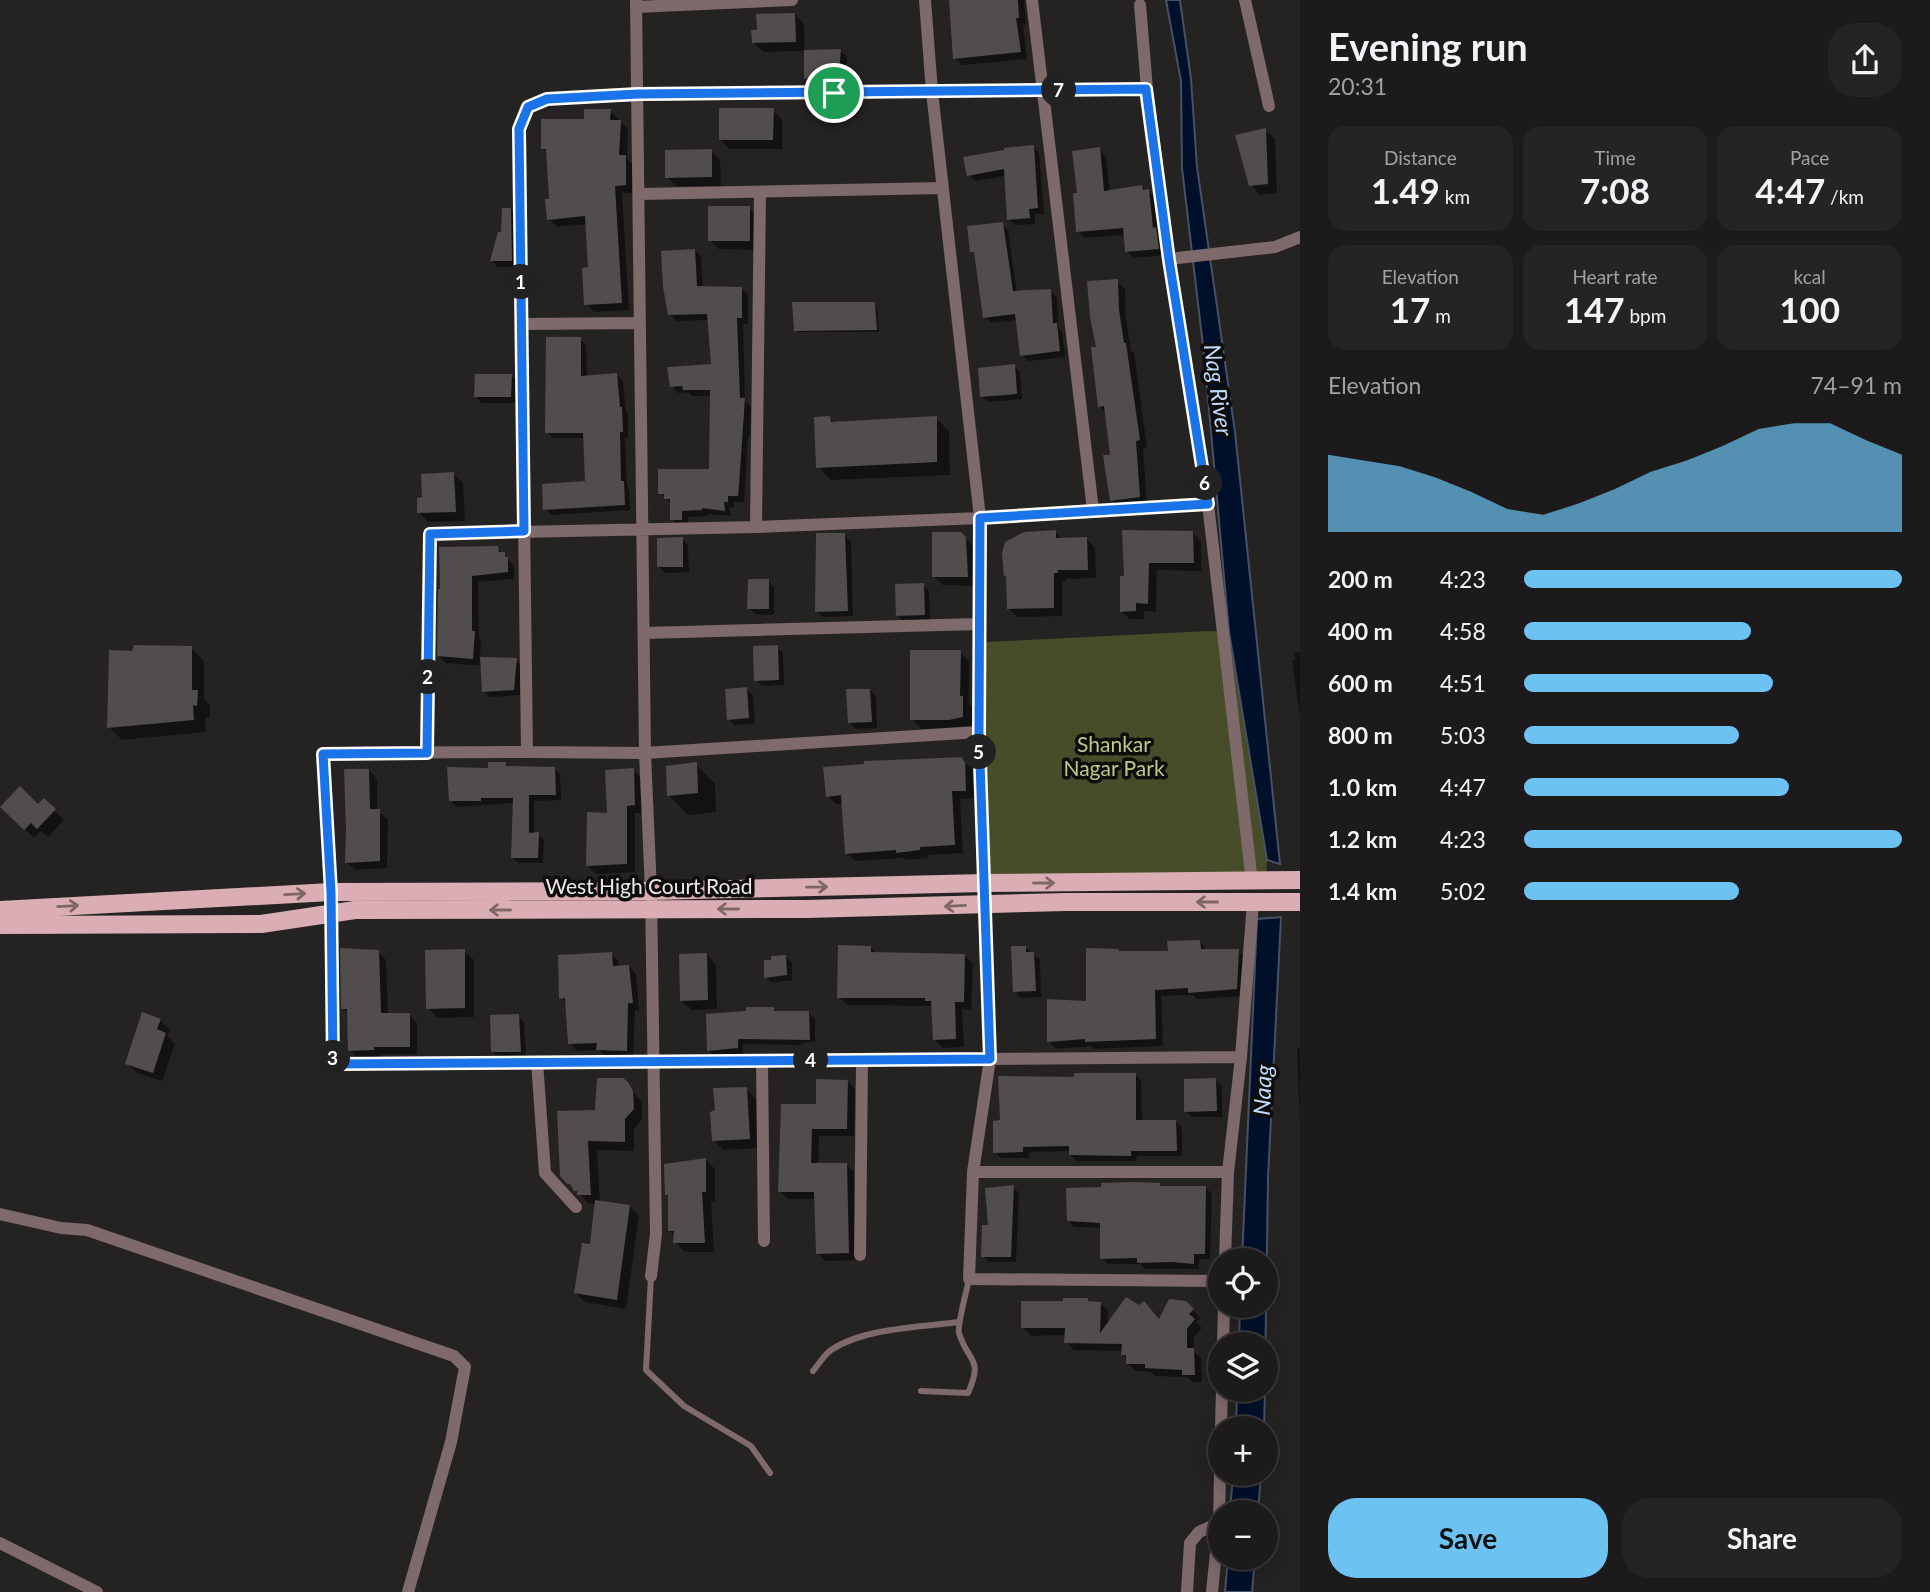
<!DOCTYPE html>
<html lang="en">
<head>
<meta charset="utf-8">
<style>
  :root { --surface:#1c1a1a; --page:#252323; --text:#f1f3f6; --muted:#a0a1a2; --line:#3a3839; --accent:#6cc3f2 }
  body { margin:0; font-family:Lato,sans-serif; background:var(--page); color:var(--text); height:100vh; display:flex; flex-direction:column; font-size:26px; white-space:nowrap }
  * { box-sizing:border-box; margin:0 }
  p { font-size:23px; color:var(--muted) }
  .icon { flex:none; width:38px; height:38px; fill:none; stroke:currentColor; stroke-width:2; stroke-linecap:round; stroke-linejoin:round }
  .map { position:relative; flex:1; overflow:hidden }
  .details { display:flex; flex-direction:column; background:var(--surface); width:630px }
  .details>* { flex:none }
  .controls { position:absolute; left:1208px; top:1248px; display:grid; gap:14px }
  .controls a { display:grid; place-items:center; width:70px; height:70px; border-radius:50%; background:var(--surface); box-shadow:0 4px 18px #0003,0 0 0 2px var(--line); font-size:35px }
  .pin { position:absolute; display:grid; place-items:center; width:60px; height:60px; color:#fff; margin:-30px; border:4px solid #fff; border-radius:50%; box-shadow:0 2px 7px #0007 }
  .km { position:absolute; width:35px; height:35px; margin:-18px; border-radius:50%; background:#222; color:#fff; font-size:19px; line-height:35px; text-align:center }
  .round { display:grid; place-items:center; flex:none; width:74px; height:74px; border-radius:28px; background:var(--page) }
  .headline { display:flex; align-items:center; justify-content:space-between; height:119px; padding:0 28px }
  h1 { font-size:38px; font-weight:700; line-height:52px }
  .figures { display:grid; grid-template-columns:repeat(3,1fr); gap:10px; height:119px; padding:7px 28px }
  .figures div { display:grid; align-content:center; border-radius:18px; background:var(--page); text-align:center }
  .figures b { font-size:35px; font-weight:700 }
  .figures small { font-size:19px; font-weight:400 }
  .figures p { font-size:19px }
  .chart { height:196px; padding:14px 28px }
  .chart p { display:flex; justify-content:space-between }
  .chart svg { width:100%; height:126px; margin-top:7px; fill:var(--accent); opacity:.7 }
  .cta { display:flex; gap:14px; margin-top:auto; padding:14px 28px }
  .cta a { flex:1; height:80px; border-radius:28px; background:var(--accent); color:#111; font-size:28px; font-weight:700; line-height:80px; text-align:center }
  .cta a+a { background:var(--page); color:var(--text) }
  ul { padding:0 28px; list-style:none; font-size:23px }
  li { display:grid; grid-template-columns:112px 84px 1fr; align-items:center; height:52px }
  li i { height:18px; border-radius:9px; background:var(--accent) }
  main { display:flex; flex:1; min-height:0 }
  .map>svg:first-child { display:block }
  .green { fill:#464d28 }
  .water { fill:#00102a; stroke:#475163; stroke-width:2 }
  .shadow { fill:#0007 }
  .building { fill:#504d4c }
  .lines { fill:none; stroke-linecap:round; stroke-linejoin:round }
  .lane { stroke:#7e696b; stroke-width:6 }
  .street { stroke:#7e696b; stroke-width:12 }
  .primary { stroke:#daaeb4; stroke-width:18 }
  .oneway { stroke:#7e6668 }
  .route-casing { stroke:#fff; stroke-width:14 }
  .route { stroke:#1a73e8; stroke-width:9 }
  .labels { text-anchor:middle; stroke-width:7; stroke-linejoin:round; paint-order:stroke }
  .park-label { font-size:21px; fill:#bcca87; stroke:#0e0d0c }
  .street-label { font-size:21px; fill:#eceae9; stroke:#0e0d0c }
  .water-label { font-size:23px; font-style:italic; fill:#c0ddfd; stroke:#0e0d0c }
</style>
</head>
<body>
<main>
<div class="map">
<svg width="1300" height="1592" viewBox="0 0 1300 1592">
  <rect width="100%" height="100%" fill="#252322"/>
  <path class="green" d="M1209,631L1229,632L1267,860L1266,876L987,879L983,727L986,642Z"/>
  <path class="water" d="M1166,0H1180L1191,79L1197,167L1235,432L1280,864L1267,860L1229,632L1204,354L1182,168L1181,81Z
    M1281,917L1268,1178L1265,1378V1344H1239L1240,1306H1265V1260H1242L1257,919Z
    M1237,1390H1265L1264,1428H1236Z
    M1233,1474H1261L1258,1512H1230Z
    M1228,1558H1255L1252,1592H1225Z"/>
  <path class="shadow" d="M951,0H1024L1026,25H1023L1027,59L962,65L955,58Z
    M795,14L804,24L805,51L763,52L753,42Z
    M841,51L847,57L845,81L812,84L806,78Z
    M773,110L782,120V149H730L720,139Z
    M610,111L628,129L627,159L633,165V193H622L629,310L594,312L586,304L590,269L587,224L557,227L549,219L551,200L548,154L543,149L585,121Z
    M1265,130L1275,139L1277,193L1260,195L1251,185Z
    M1033,147L1039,153L1044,214H1035V224L1015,225L1009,219L1006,176L975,181L969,175Z
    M1099,149L1106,157L1110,192L1142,187L1156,198L1159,233L1163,237L1165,255L1134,258L1127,251L1125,235L1085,238L1077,231L1079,194Z
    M711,151L720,160L721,186H676L667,177Z
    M749,208L759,218V250L719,249L710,240Z
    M511,210L517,216V267H498L492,261Z
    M1002,224L1008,230L1017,293L1050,291L1057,297L1058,327L1062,331L1065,357L1028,361L1022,355L1017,320L991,323L985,317L976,255L972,251Z
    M695,250L701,257L703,288H741L748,295V324H743L745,401L751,407L750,436H748L744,502H734V508L729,507L731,516L708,514V516L688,517V526H679L672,519V505L660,493L711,470L712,396H692L688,392L678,393L672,386L712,365L710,320L676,321L670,314Z
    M1117,281L1125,289L1126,319L1131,351L1134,353L1147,448L1143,449L1147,505L1120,509L1112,500V456L1106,413L1100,406L1098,348Z
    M875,304L877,306L879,332H799L796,330Z
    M580,339L586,345L587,378L617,375L623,381L626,412L628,414V438H625L627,486L629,489L630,510L551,515L545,509L587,483L585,438H553L547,432Z
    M1014,366L1020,372L1022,399L988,402L982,396Z
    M511,375L517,381V403H482L476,397Z
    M830,418L835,424L936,418L949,431L950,475L831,480L818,467Z
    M454,474L463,483L465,521L428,522L419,512Z
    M1055,532L1063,540L1087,539L1095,548L1096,578L1066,579V581L1062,582V616L1018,617L1009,609L1008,578Z
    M1193,533L1201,542V571L1157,570L1156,612L1144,611V619H1130L1121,611L1122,578Z
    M961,534L975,549L977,586L943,585L933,576Z
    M844,535L851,541L853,616L823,617L817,611Z
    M682,539L688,545L689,572L665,573L659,567Z
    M498,548L514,566V579L478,582L479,637L481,640L480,659L516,660L522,666L520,695L490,697L484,691L483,666L446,663L439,656L440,590Z
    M768,581L774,587V615L755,614L749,608Z
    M923,585L929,591L930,620L904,622L898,616Z
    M777,647L783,653L784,685L762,686L756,680Z
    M191,648L204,661V699L210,705V718L205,717L206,732L122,740L109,727L134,653Z
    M960,652L969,662V704L972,707V726L922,729L912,720Z
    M1300,652V716L1292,660H1295V653Z
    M746,689L753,695L755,723L735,725L728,719Z
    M870,690L876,696L877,728L855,729L849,722Z
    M964,759L972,767L974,798L960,799L963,853L927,855L928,858L906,860L903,858L855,861L846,853L843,804H836L828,796Z
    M505,763L510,768H554L560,774L561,800L534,801V834H538L544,840L543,863H518L512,857L515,803L457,807L451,801L490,770Z
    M696,764L715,784L716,812L688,815L669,795Z
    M369,770L377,779V811L388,819L387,868L355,870L346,862Z
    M633,770L642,779L643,813H635V872L596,874L587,865L608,815Z
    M44,800L64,820L48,837L41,831L34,838L2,807L38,806Z
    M1200,942L1207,950H1238L1245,958L1244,996L1197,999L1193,995L1161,996L1163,1046L1094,1049L1091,1046L1056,1049L1049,1041L1087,1002L1119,950L1121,953H1169Z
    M871,948L876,954L964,955L973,964L971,1010L962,1009L964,1047L943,1048L934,1039L933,1006L847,1005L839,997Z
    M1026,948L1040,960L1041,997L1021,998L1015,991Z
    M464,951L474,960V1017L437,1018L428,1008Z
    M378,952L386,960L388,1015H409L417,1023V1054H381V1058H358L350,1050L349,1014L343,1008Z
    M611,954L618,961L619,967L629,966L636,974L639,1010H635L633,1057L606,1056L599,1050L577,1051L570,1043L567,1004L561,998Z
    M707,955L716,965L717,1009L691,1010L681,1000Z
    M786,957L792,963V980L772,983L766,977L773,961Z
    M773,1009L778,1013H809L815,1019V1045L743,1044V1054L715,1057L709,1051Z
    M518,1016L524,1022L526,1057H498L492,1051Z
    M160,1020L170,1030L167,1036L175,1044L162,1081L137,1073L127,1064Z
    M1297,1048H1300V1124Z
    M1135,1074L1141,1081L1142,1122L1176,1121L1182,1127V1156H1137L1136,1161H1077L1071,1155V1151L1029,1152V1158H1001L995,1152L1002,1122L1075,1078Z
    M1216,1080L1222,1086V1117H1192L1186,1111Z
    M847,1081L855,1089L854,1136H819L818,1165L846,1164L854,1172L856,1260L825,1261L818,1254L816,1199H788L780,1191L818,1105Z
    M627,1084L642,1102V1119L634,1129V1151L597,1150L600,1203L630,1206L639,1216L626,1309L585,1302L576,1293L591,1246L596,1204H589L562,1176L597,1111Z
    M746,1089L756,1099L758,1148L723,1150L714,1140Z
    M705,1159L715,1169V1201L711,1202L714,1252H685L675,1242V1236L669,1230V1197L667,1195Z
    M1159,1185L1162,1187L1206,1188L1212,1194L1210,1259H1199V1269H1145L1140,1264H1108L1102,1258V1228L1074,1227L1068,1221Z
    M1013,1187L1019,1193L1016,1262H989L983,1256L990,1227Z
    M1088,1300L1091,1303H1100L1108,1311V1325L1160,1321L1185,1302L1201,1318L1196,1322L1202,1328L1194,1337V1351L1201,1358L1202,1382H1192L1187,1377L1155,1376L1151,1372L1136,1371L1127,1363L1123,1351L1074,1350L1066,1342V1335L1031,1336L1023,1327Z"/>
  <path class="building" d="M949,0H1018L1019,18H1016L1021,52L953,59Z
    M795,13L796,42L752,43L751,30H757L756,14Z
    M841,49L839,75L804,79V50Z
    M719,108H774L773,140H719Z
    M584,109H611L610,120H621L619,155H626V185L615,186L622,303L584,305L582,268L588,267L585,216L547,220L545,199H549L546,149H541V119H584Z
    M1266,128L1268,184L1249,186L1235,135Z
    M1034,145L1038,208L1029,209L1030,218L1007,220L1004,169L967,176L963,157L1004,150V148Z
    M1100,147L1104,191L1142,185L1143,190L1149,189L1153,228L1156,227L1159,249L1125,252L1123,228L1076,232L1073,193H1077L1072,151Z
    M712,149V177L665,178V150Z
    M708,206H750V241H708Z
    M502,208H511L512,261H490L498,232H501Z
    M1003,222L1013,291L1051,289L1053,323H1057L1060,351L1020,356L1015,314L983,318L974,252H970L967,226Z
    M695,249L697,286L742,287V318H737L740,398H745L739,485L738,496H728V502H724L725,511L702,508V510L682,511V520H670V499H664V494H658V469H709L710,390H683L682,386L670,387L667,367L711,364L707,314L668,315L663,287L661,251Z
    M1118,279L1119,310L1124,343H1126L1140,440L1136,441L1140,497L1110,501L1103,455H1110L1104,406L1098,407L1091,347H1096L1090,317L1087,281Z
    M792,302H875L877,330L794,331Z
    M546,337H581V376L617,373L620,407H622L623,432H620L621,481H624L625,505L543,510L542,484L585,481L583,433H545Z
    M1015,364L1017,394L980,397L978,368Z
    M475,374H512L511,397H474Z
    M830,416L831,422L937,416V462L816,468L814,417Z
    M454,472L456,512L417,513V498L422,497L421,474Z
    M1056,530V538L1087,537L1088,570H1058V573H1054V608L1007,609L1006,576H1004L1002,553L1005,542L1024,532Z
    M1122,530L1193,531L1194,563H1149L1148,604L1136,603V611L1120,612V576H1124Z
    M932,532H961L966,537L968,577H932Z
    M816,533H845L848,611L815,612Z
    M683,537V567H657V538Z
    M498,546L499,552H505V557H508V572L472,576V631H475L473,659L437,656L438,589H440L439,547Z
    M748,579H769V609H747Z
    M924,583L925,615L896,616L895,584Z
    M134,645L192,646V690H198L197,706L193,705L194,720L107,728L109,650L132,651Z
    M778,645L779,680L754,681L753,646Z
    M910,650H961L960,696H963V717L949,720H910Z
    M480,657L517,658L514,690L482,692Z
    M747,687L749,718L727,720L725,689Z
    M846,689H870L872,722L848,723Z
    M965,757L966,791H952L955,845L920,847V850L896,853V850L845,854L841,795L826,797L823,767L864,764V761Z
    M488,762H506V766L555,767L556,795H529V833L539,832L538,858H511L513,798H481V801H449L447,767L488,768Z
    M697,762L698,793L667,796L666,766Z
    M634,768L635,805L627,806V864L586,866L587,812L607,813L605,770Z
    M344,769H369L370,809H380V861L345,863L346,828Z
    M20,786L38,804L44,798L56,809L37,829L31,823L24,830L0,807Z
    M1200,940L1201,949H1239L1237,989L1188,993V988L1155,990L1156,1039L1085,1042V1039L1047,1042V999L1086,1001V948L1119,949V951H1168L1167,941Z
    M838,945L871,946V952L965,954L964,1002H955L956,1039L933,1040L931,1001H925V998H837Z
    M1011,946H1026V952H1034L1036,991L1013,992Z
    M340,948L379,950L381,1013H410V1047H374V1050L348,1051L347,1009H341Z
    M465,949V1008L426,1009L425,950Z
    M612,952L613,966L629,965L633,1003H628L627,1051L596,1050L597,1043L568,1044L565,998L559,999L558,955Z
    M707,953L708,1000L680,1001L679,954Z
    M786,955L787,975L764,978V960H771V956Z
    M746,1007H774V1011H809L810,1040L738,1039V1048L707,1051L706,1014L746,1011Z
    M142,1012L161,1019L157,1029L166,1033L153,1073L125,1064Z
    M519,1014L521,1052H491L490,1015Z
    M1074,1073H1136V1120H1176L1177,1151H1131V1156L1069,1155V1146L1023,1147V1152L993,1153V1121L1000,1120L998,1076L1074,1077Z
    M597,1078H623L628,1082L633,1091L634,1109L625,1119V1142L588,1141L591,1195H577V1191H574L570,1184H567L560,1176L557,1111L595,1110Z
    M1216,1078L1217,1111L1184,1112V1079Z
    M816,1079L848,1080L847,1129H812L811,1163H847L849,1253L816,1254L814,1192H778L781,1104H816Z
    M747,1087L750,1139L712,1141L710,1112L715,1110L713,1088Z
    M706,1158V1192H702L705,1243H673L674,1231H668V1195H665L664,1164Z
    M1134,1182L1160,1183V1186H1206L1205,1254H1194V1264L1172,1262L1137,1263V1258L1100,1259V1223L1067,1221L1066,1188L1101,1187V1183Z
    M1014,1185L1011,1257H981L982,1225H988L985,1188Z
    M595,1200L630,1205L617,1300L574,1293L582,1243L590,1244Z
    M1126,1297L1139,1305L1144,1301L1159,1319L1169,1299L1186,1301L1194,1309L1189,1314L1195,1319L1187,1329V1348H1194L1195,1375H1182V1370L1145,1368V1364H1126V1355H1121L1122,1344L1064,1343L1065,1328H1021V1301H1063V1298H1088V1301L1101,1302L1100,1333Z"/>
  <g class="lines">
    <path class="lane" d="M651,1277L646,1370L684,1406L751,1446L770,1473
      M813,1371C819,1364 824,1355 831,1350C864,1328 920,1327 959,1322
      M921,1391L968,1393C984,1357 968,1363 959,1333C957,1325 967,1290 969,1279"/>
    <path class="street" d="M636,0L645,753L651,891L656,1234L651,1276
      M925,0L932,92L980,518L979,732L990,1059L973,1172L969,1279L1220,1281
      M1032,0L1093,510
      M1245,0L1269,106
      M1140,5L1147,89L1169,259L1208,504L1252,882
      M636,7L792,0
      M639,194L943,188
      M1169,259L1275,247L1300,237
      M521,324L640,323
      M756,527L760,192
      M644,633L979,624
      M979,732L645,753L527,752L323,753L331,892L333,1064L1241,1057
      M527,752L519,129L529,107L547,99L637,95L1147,89
      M427,753L430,534L756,527L980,518L1208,504
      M762,1060L764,1241
      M537,1062L545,1173L576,1207
      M973,1172H1228
      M0,1214L61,1228L87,1230L454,1356L465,1367L451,1442L408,1592
      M860,1255L862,1060
      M1225,1260L1228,1172L1241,1057L1253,902
      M1223,1344L1224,1306
      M1221,1428L1222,1390
      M0,1543L97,1592
      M1187,1592L1190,1543L1199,1532L1219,1523
      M1212,1592L1219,1523L1220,1474"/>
    <path class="primary" d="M0,910L331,892L651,891L984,883L1300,880
      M0,925L261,924L355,910L807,909L1066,902H1300"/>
  </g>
  <defs><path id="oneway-shaft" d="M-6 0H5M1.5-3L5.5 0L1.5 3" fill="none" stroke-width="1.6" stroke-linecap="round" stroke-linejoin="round" transform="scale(1.75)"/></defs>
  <g class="oneway">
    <use href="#oneway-shaft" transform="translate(1044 883)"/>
    <use href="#oneway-shaft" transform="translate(817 887) rotate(-1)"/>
    <use href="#oneway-shaft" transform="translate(295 894) rotate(-3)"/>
    <use href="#oneway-shaft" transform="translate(1207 902) rotate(180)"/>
    <use href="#oneway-shaft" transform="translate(68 906) rotate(-3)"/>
    <use href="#oneway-shaft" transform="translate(955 906) rotate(177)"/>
    <use href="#oneway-shaft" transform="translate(728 909) rotate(180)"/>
    <use href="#oneway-shaft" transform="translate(500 910) rotate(180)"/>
  </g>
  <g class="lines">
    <defs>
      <path id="route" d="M1146,89L1169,260L1208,504L980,518L979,732L990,1059L333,1064L331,892L323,754L427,753L430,534L524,531L519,129L528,107L547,99L638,94Z"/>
    </defs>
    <use href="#route" class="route-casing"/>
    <use href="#route" class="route"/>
  </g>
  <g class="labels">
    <g class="park-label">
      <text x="1114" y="752">Shankar<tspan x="1114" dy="24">Nagar Park</tspan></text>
    </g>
    <g class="street-label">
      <text x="649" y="894">West High Court Road</text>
    </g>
    <g class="water-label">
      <text transform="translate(1218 390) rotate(82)" y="8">Nag River</text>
      <text transform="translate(1263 1090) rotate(-87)" y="8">Naag</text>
    </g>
  </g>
</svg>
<div class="controls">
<a><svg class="icon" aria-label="locate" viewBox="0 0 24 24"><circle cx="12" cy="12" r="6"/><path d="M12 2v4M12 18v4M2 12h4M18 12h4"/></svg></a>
<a><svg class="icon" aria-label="layers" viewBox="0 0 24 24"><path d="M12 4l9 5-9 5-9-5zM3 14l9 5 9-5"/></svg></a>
<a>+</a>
<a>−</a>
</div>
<div class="pin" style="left:834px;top:93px;background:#1e9e55"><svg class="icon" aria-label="arrive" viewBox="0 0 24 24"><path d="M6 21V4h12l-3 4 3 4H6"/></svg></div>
<b class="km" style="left:521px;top:282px">1</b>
<b class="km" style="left:428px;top:677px">2</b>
<b class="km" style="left:333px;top:1058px">3</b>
<b class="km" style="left:811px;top:1060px">4</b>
<b class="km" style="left:979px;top:752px">5</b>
<b class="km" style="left:1205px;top:483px">6</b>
<b class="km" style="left:1059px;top:90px">7</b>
</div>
<section class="details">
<div class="headline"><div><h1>Evening run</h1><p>20:31</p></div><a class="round"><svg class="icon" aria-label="share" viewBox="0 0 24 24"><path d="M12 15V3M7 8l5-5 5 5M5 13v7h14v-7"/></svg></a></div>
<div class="figures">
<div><p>Distance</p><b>1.49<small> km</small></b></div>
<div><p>Time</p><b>7:08</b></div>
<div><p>Pace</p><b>4:47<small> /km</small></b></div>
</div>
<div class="figures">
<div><p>Elevation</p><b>17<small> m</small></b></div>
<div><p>Heart rate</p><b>147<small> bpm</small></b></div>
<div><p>kcal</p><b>100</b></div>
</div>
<div class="chart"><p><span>Elevation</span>74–91 m</p>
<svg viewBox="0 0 160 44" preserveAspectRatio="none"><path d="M0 44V17L10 19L20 21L30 25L40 30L50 36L60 38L70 34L80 29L90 23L100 19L110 14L120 8L130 6L140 6L150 12L160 17V44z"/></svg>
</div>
<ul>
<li><b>200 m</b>4:23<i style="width:100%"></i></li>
<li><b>400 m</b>4:58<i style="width:60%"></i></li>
<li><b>600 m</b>4:51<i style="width:66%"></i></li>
<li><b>800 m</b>5:03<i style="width:57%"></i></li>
<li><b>1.0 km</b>4:47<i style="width:70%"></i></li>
<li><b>1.2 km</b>4:23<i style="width:100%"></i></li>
<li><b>1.4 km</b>5:02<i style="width:57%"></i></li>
</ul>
<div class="cta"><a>Save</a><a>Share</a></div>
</section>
</main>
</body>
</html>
